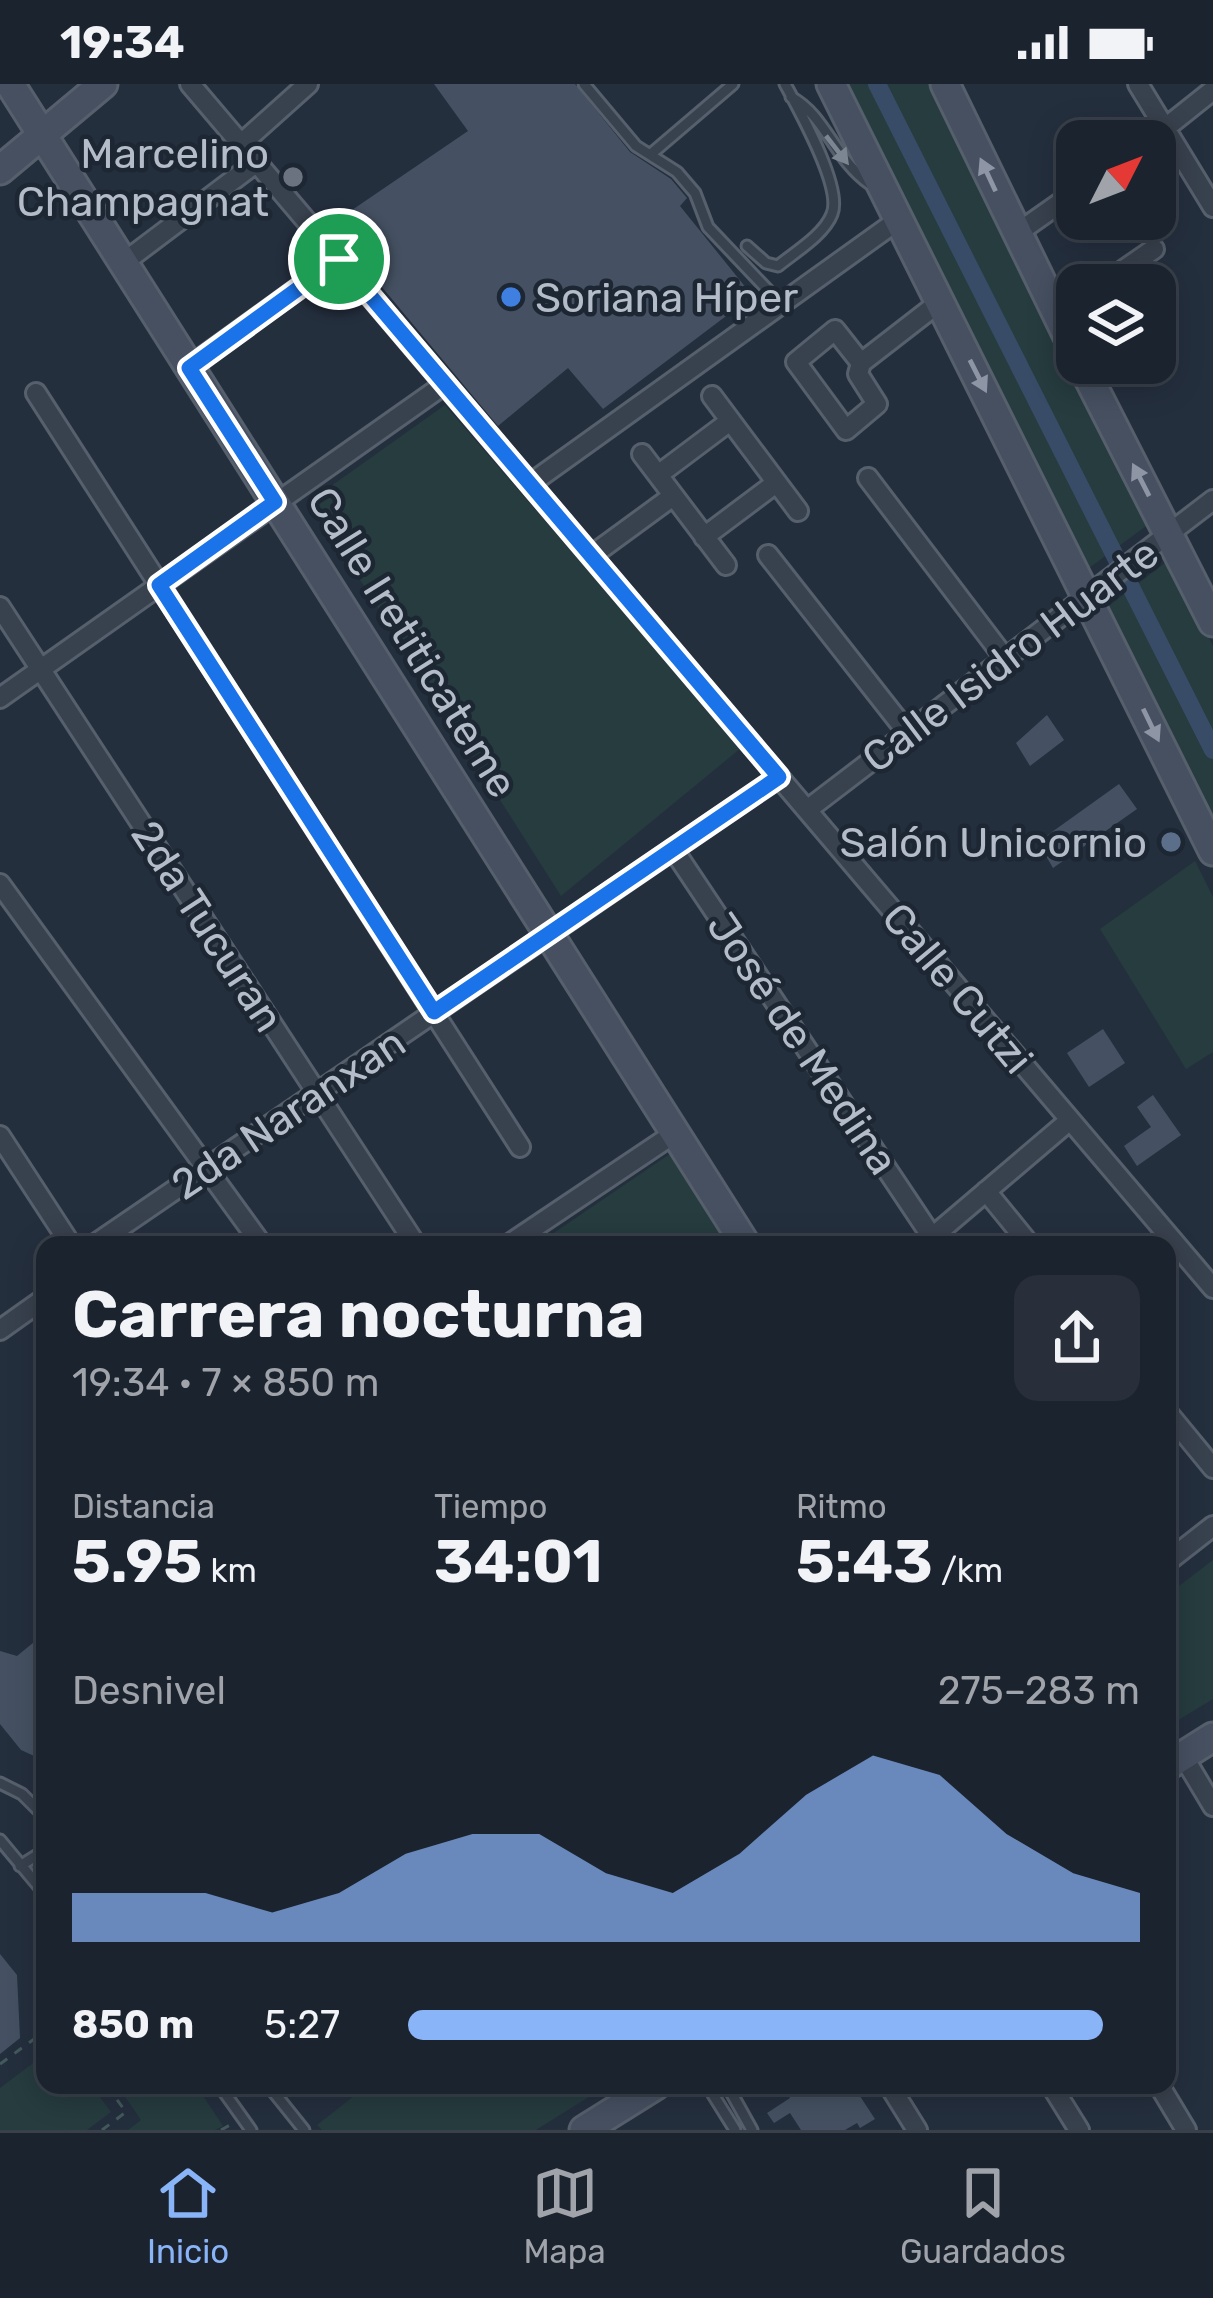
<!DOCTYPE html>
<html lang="es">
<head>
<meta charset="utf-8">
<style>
  :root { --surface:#1b232e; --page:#282f3a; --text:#f1f3f6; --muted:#a0a4aa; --line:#39404a; --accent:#8ab4f8 }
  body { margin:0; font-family:Rubik,sans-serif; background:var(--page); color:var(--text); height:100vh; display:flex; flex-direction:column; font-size:45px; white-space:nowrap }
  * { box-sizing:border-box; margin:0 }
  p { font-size:39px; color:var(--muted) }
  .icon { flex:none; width:66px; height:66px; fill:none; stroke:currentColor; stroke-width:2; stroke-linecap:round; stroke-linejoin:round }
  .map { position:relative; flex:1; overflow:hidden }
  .side { position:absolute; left:36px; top:1152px; width:1140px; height:858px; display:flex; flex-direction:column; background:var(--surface); border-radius:24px; box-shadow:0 6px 30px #0003,0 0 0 3px var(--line) }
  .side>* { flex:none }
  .needle { width:78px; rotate:48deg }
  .buttons { position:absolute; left:1056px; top:36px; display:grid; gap:24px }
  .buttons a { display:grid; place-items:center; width:120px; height:120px; border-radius:24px; background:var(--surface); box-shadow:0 6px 30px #0003,0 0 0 3px var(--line); font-size:60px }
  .pin { position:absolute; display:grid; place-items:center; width:102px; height:102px; color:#fff; margin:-51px; border:6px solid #fff; border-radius:50%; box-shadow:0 3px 12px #0007 }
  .round { display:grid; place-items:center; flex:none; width:126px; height:126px; border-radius:24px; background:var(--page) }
  .summary { display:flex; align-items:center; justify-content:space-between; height:204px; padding:0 36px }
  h1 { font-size:66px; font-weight:700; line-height:90px }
  .metrics { display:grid; grid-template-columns:repeat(3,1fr); gap:18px; height:204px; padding:12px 36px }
  .metrics div { display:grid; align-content:center }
  .metrics b { font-size:60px; font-weight:700 }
  .metrics small { font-size:33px; font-weight:400 }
  .metrics p { font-size:33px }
  .chart { height:336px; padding:24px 36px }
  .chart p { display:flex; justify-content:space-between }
  .chart svg { width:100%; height:216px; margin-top:12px; fill:var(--accent); opacity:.7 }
  ul { padding:0 36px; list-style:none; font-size:39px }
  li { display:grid; grid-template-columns:192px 144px 1fr; align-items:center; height:90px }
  li i { height:30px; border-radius:15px; background:var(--accent) }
  .status { display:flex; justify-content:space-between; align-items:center; height:84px; padding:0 60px; background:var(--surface); direction:ltr }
  .status svg { height:33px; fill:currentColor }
  .menu { display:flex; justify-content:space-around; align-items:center; height:168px; border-top:3px solid var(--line); background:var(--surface); font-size:33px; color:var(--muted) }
  .menu a { display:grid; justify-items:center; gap:6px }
  .menu .active { color:var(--accent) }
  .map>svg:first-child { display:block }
  .green { fill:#263c3f }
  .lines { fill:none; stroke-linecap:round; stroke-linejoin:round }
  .canal { stroke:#394c67; stroke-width:18 }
  .building { fill:#455162 }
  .lane-casing { stroke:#565f6c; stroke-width:15 }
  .street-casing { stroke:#565f6c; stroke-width:24 }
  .secondary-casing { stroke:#565f6c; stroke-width:33 }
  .path { stroke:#44595c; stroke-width:3; stroke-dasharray:9 9; stroke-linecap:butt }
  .lane { stroke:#38414e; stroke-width:9 }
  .street { stroke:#38414e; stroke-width:18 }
  .secondary { stroke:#465061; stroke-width:27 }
  .oneway { fill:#7c8592 }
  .oneway2 { fill:#8e96a5 }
  .route-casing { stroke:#fff; stroke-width:24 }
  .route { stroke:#1a73e8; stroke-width:15 }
  .worship-dot { fill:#6b7280; stroke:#1d2633; stroke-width:4.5 }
  .shop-dot { fill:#3f7fe0; stroke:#1d2633; stroke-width:4.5 }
  .service-dot { fill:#5c6f8a; stroke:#1d2633; stroke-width:4.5 }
  .labels { text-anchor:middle; stroke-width:9; stroke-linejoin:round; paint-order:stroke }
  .poi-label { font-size:42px; fill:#b4bcc9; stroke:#1d2633; text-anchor:end }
  .street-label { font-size:42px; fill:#b4bcc9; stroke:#1d2633 }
</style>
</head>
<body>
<div class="status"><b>19:34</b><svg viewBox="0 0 49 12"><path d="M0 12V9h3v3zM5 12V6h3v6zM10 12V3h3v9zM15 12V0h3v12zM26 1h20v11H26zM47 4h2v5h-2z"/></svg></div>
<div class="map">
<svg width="1213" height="2046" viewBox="0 0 1213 2046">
  <rect width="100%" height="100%" fill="#242f3e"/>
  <path class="green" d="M845,0H936L1153,437L1085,487Z
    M445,321L741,664L561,812L310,417Z
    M1170,475L1213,562V745L1106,524Z
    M1195,777L1213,813V968L1186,985L1100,845Z
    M680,1063L740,1161H536Z
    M1213,1476V1615L1167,1643V1511Z
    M45,1970V2001H91L111,2028L87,2046H0V2004Z
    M117,2001H196L223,2042L215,2046H128L141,2036Z
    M368,2001H608L536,2046H322L317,2041Z"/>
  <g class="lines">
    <path class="canal" d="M877,0L1213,666"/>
  </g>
  <path class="building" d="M434,0H575L630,68L671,95L687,114L680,122L747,205L742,220L603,325L568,284L498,342L330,141L468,47Z
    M1047,631L1064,656L1030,682L1016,659Z
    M1119,700L1137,725L1053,784L1038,758Z
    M1103,945L1125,979L1089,1003L1067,969Z
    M1153,1011L1181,1051L1137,1082L1124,1062L1151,1043L1137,1023Z
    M45,1549V1677L21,1666L0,1640V1567L17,1572Z
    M0,1870L17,1891L20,1954L0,1970Z
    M782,2001H839L845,2009L854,2003L875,2035L860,2044L857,2039L845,2046H801L790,2029L774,2039L767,2029L790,2014Z"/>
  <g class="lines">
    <defs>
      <path id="lane" d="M584,0L636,62L677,88L695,109L708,143L781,220
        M791,13C826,32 834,75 870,100
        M651,70L733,0
        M747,162L766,179L778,182C795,168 824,151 832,130C843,104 799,26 785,0
        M0,1699L22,1710L45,1733
        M0,1756L45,1810
        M20,1782L45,1766
        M219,2001L251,2046
        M268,2001L304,2046
        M707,2001L735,2046
        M727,2001L752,2046"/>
      <path id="street" d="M190,0L1213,1204
        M1138,0L1213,123
        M1149,57L1213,6
        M241,60L308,0
        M1016,150L1077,107
        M123,179L257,78
        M1102,201L1154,165
        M835,246L861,279L858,290L877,320L846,346L796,278Z
        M861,279L941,217
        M189,283L339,175
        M36,309L520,1063
        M712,312L798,427
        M642,370L726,481
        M658,391L730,337
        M868,394L1004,573
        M530,400L901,134
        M704,453L776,399
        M768,471L907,648
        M591,472L673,412
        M0,523L416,1161
        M0,614L445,300
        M807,726L1213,416
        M673,765L932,1153
        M0,800L262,1161
        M0,1052L71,1161
        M986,1107L1030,1161
        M94,1161L779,693
        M508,1161L675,1049
        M923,1161L1070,1036
        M0,1246L45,1214
        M1167,1328L1213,1384
        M1167,1478L1213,1442
        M1183,1672L1213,1722
        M889,2001L917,2046
        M1051,2001L1079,2046
        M1159,2001L1186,2046"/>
      <path id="secondary" d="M10,0L746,1161
        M831,0L1213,767
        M945,0L1077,271
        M0,86L103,0
        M1081,279L1213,538
        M1167,1682L1213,1653
        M584,2046L656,2001"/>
    </defs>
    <use href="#lane" class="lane-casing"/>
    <use href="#street" class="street-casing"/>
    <use href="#secondary" class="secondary-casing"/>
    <path class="path" d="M0,1980L45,1947
      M102,2046L126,2028L106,2001
      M221,2046L232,2040"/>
    <use href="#lane" class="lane"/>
    <use href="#street" class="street"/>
    <use href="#secondary" class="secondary"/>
  </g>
  <defs><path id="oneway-solid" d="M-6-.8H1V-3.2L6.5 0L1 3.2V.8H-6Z" transform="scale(3)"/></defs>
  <use class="oneway" href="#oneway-solid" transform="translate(837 66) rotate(52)"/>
  <g class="oneway2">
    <use href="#oneway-solid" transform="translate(988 91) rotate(-115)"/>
    <use href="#oneway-solid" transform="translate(978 292) rotate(63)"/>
    <use href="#oneway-solid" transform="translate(1141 396) rotate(-117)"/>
    <use href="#oneway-solid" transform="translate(1151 641) rotate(64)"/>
  </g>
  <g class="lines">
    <defs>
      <path id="route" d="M339,175L779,693L434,928L159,501L275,418L189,284Z"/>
    </defs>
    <use href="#route" class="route-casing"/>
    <use href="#route" class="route"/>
  </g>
  <circle class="worship-dot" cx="293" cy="93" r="12"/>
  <circle class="shop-dot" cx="511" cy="213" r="12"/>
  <circle class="service-dot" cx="1171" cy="758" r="12"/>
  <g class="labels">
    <g class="poi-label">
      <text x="269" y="84">Marcelino<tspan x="269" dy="48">Champagnat</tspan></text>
      <text x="535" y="228" text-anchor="start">Soriana Híper</text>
      <text x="1147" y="773">Salón Unicornio</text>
    </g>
    <g class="street-label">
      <text transform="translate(413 558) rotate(58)" y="15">Calle Iretiticateme</text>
      <text transform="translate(1010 571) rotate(-37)" y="15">Calle Isidro Huarte</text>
      <text transform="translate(208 842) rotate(57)" y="15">2da Tucuran</text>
      <text transform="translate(958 904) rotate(50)" y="15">Calle Cutzi</text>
      <text transform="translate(803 959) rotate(56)" y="15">José de Medina</text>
      <text transform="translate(288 1029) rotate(-34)" y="15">2da Naranxan</text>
    </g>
  </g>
</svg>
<div class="buttons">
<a><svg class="needle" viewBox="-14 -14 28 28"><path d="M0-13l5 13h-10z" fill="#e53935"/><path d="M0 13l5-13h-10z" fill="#a0a4aa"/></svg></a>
<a><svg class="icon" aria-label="layers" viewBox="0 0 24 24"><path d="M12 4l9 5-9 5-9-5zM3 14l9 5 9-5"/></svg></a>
</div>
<div class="pin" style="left:339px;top:175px;background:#1e9e55"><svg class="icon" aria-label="arrive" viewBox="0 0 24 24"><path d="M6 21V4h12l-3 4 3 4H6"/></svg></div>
<section class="side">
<div class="summary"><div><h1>Carrera nocturna</h1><p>19:34 · 7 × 850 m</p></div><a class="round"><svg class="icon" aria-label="share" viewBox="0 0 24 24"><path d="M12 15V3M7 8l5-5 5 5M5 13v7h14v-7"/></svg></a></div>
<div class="metrics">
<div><p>Distancia</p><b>5.95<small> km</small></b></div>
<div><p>Tiempo</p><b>34:01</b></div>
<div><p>Ritmo</p><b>5:43<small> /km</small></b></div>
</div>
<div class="chart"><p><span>Desnivel</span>275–283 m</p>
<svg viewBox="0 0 160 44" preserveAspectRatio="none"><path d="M0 44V34L10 34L20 34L30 38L40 34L50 26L60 22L70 22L80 30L90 34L100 26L110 14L120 6L130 10L140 22L150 30L160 34V44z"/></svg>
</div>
<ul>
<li><b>850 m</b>5:27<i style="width:95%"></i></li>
</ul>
</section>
</div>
<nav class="menu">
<a class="active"><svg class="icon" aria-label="home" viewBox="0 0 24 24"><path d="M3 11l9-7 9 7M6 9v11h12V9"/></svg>Inicio</a>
<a><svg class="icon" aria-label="map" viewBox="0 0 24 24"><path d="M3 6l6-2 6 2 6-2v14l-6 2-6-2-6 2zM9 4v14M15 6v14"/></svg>Mapa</a>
<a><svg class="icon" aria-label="saved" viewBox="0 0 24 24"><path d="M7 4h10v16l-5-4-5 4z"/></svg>Guardados</a>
</nav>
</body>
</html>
